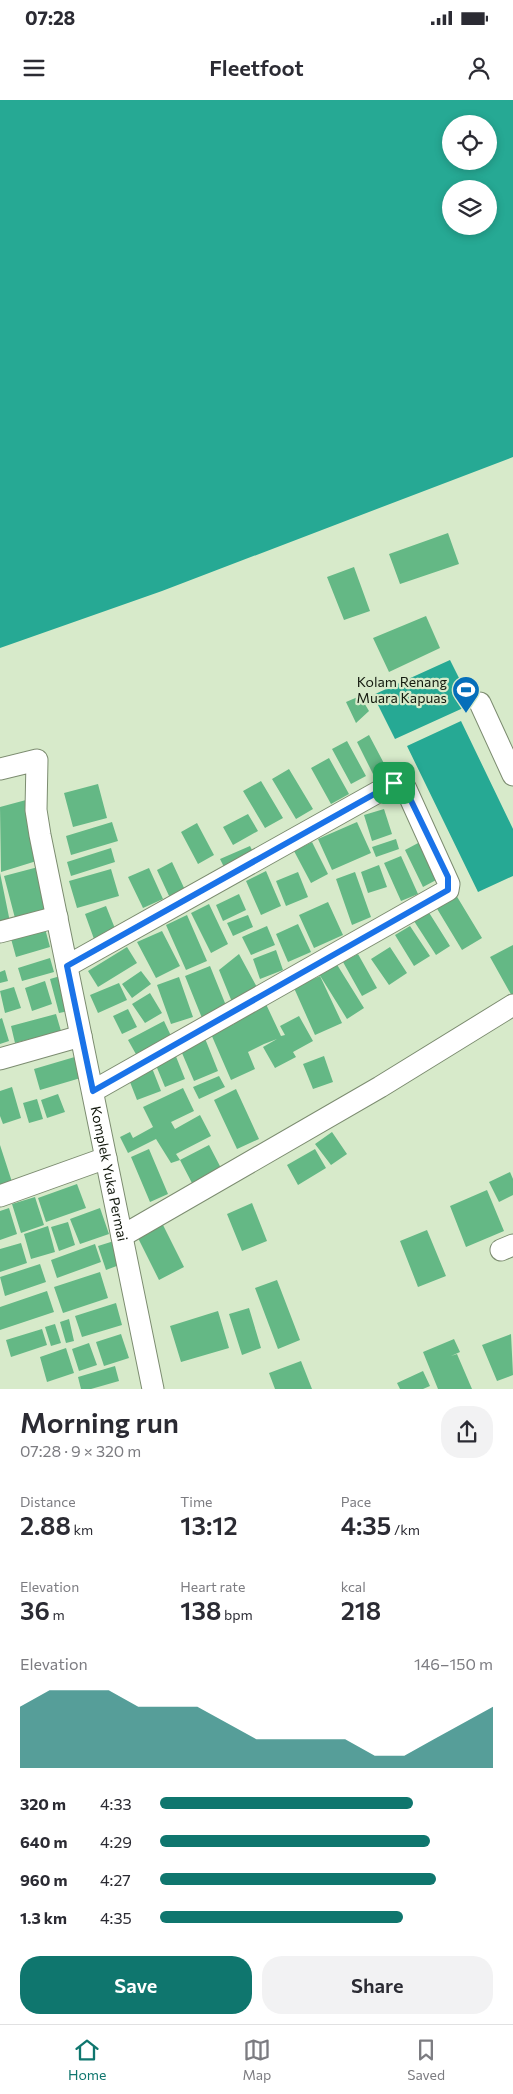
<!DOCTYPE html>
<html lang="en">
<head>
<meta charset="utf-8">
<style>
  :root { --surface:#fff; --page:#f2f2f3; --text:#2b2b33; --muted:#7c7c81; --line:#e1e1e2; --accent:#0f766e }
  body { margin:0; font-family:Commissioner,sans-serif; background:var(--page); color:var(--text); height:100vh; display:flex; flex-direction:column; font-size:19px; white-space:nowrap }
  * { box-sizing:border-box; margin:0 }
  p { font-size:16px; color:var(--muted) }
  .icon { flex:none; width:28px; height:28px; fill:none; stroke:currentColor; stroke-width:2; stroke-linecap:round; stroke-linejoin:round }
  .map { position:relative; height:1289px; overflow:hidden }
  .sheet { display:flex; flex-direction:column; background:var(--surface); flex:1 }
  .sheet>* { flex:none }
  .buttons { position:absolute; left:442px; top:15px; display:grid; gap:10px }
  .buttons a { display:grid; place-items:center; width:55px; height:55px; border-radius:50%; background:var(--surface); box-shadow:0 2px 8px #0003; font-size:25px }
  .pin { position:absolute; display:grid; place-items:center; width:42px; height:42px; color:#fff; margin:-21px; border-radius:10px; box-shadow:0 2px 8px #0006 }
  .round { display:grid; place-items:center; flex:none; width:52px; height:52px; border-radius:20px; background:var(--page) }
  .summary { display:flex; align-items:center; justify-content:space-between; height:85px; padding:0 20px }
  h1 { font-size:28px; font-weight:600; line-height:38px }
  .metrics { display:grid; grid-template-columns:repeat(3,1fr); gap:8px; height:85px; padding:5px 20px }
  .metrics div { display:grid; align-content:center }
  .metrics b { font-size:25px; font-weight:600 }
  .metrics small { font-size:14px; font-weight:400 }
  .metrics p { font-size:14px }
  .chart { height:140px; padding:10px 20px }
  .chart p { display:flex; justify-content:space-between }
  .chart svg { width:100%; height:90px; margin-top:5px; fill:var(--accent); opacity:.7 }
  .action { display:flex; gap:10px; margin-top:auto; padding:10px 20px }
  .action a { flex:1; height:58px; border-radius:20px; background:var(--accent); color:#fff; font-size:20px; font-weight:600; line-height:58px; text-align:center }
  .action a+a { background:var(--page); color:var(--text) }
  ul { padding:0 20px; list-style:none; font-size:16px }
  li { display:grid; grid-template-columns:80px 60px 1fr; align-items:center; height:38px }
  li i { height:12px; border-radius:6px; background:var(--accent) }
  .status { display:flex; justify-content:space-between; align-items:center; height:35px; padding:0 25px; background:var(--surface); direction:ltr }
  .status svg { height:14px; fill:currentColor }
  header { display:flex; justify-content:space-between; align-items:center; height:65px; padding:0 20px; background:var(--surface); font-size:22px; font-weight:600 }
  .tabs { display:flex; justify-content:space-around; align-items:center; height:70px; border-top:1px solid var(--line); background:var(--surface); font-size:14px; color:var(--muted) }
  .tabs a { display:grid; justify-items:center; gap:2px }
  .tabs .active { color:var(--accent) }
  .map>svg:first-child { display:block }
  .water { fill:#26a994; fill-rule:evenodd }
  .building { fill:#64b885 }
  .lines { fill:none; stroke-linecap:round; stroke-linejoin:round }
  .minor-casing { stroke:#7c8c70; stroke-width:23 }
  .minor { stroke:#fff; stroke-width:21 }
  .route-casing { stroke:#fff; stroke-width:10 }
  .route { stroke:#1a73e8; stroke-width:6 }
  .labels { text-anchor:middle; stroke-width:4.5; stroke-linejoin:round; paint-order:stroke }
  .poi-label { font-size:14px; fill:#13190e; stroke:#d7eaca; text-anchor:end }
  .street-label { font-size:14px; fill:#13190e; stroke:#d7eaca }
</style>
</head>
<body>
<div class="status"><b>07:28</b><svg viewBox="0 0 49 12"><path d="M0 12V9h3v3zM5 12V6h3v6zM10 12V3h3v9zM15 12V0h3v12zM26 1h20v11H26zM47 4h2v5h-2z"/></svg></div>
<header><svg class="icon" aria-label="menu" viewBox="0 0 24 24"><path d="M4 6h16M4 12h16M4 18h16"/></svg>Fleetfoot<svg class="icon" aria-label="person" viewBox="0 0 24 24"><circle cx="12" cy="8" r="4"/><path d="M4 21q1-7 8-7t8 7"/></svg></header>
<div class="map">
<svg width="513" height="1289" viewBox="0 0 513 1289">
  <rect width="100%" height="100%" fill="#d7eaca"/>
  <path class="water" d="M0,0H513V357L162,491L0,548ZM451,24H489V61H451ZM451,89H489V126H451Z
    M450,560L472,604L395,639L373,595Z
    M461,621L513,729V776L478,792L407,646Z"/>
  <path class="building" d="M448,433L459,464L400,484L389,454Z
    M354,467L370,511L344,520L327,477Z
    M426,516L440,548L389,572L373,538Z
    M360,596L369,611L356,623L346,602Z
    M369,635L388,671L375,678L357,642Z
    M347,641L366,676L351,684L332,649Z
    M329,658L349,694L331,704L311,668Z
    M289,669L313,709L296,719L272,679Z
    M261,681L283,718L265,728L243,691Z
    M98,684L107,718L73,727L64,693Z
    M26,700L43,759L1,772L0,707Z
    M384,709L392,734L372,741L364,715Z
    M248,714L258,731L233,745L223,727Z
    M112,722L118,741L71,755L66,736Z
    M357,722L371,753L332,770L318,739Z
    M197,723L214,755L198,764L181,732Z
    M396,739L399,749L376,757L372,747Z
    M312,742L328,774L311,783L294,751Z
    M420,742L438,779L423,787L405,750Z
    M250,746L254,754L224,767L220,759Z
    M111,748L115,762L71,776L67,762Z
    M401,756L418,794L401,801L384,763Z
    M172,762L185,790L170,798L157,770Z
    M379,765L387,787L368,793L361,772Z
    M42,766L53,812L16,822L4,776Z
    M149,768L163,799L143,808L128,777Z
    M111,769L119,796L77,808L69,781Z
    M266,771L281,806L261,815L246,781Z
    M298,772L308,797L286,806L276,781Z
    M355,772L371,817L352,825L336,779Z
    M0,773L10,822L0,824Z
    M239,794L246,810L223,821L216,805Z
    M456,795L482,838L462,850L436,807Z
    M328,802L343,835L314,848L299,815Z
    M209,804L228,844L211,853L191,813Z
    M106,806L116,831L94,839L85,814Z
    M428,811L450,846L436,855L414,821Z
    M187,815L207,861L186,870L166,825Z
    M248,815L253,827L233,836L227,823Z
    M298,824L311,852L288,862L276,834Z
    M44,825L50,847L16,857L10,835Z
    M267,826L275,845L251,855L242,837Z
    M410,826L430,856L414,866L395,835Z
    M162,831L180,866L156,878L137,842Z
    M513,845V898L490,857Z
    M127,847L137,863L98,887L88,871Z
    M390,847L407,873L389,885L371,859Z
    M276,850L283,870L260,879L253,859Z
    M239,854L259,891L232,902L219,870Z
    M358,854L377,888L362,896L343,862Z
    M50,858L54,872L22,881L18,868Z
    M336,863L364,908L347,919L319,874Z
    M210,866L227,908L202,918L185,876Z
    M5,870L8,881L0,883V872Z
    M141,871L151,884L132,898L122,884Z
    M64,875L74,910L59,913L50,879Z
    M320,876L342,923L315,935L294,888Z
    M179,877L193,917L171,924L157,885Z
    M45,881L52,904L32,911L25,888Z
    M119,883L127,900L98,913L90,895Z
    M14,887L21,908L5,913L0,891Z
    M150,893L162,913L145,923L132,904Z
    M265,902L281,936L285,935L280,926L299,916L313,941L293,952L296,957L275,968L263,947L277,939L264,944L248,952L255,969L231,980L211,934L234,924L232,919Z
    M128,909L137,927L122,934L113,916Z
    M56,914L61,931L15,943L11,926Z
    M2,918L9,941L0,944V919Z
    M164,921L172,938L137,956L128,940Z
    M204,936L218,971L194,981L179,946Z
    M175,954L185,979L165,987L155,963Z
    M78,956L84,977L40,990L34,969Z
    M324,956L333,982L313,989L303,964Z
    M152,968L161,991L137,1000L128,977Z
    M219,976L225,987L199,999L193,987Z
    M12,987L21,1018L3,1024L0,1016V991Z
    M183,988L194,1011L171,1022L175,1029L200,1015L211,1036L176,1054L180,1060L171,1063L156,1039L128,1053L120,1037L130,1032L133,1038L153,1027L143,1007Z
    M236,989L259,1039L237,1049L214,1000Z
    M58,994L65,1012L47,1018L41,1000Z
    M37,999L43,1019L29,1023L23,1003Z
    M332,1032L347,1054L331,1065L315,1044Z
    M0,1045L13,1085L0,1089Z
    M209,1045L222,1070L193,1085L180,1060Z
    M149,1049L168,1094L150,1102L131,1057Z
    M315,1049L326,1068L298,1085L287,1065Z
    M510,1072L513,1079V1095L499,1102L489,1082Z
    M77,1084L86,1108L46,1122L38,1098Z
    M487,1090L504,1131L466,1147L450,1106Z
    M35,1097L44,1125L21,1133L12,1104Z
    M252,1103L267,1141L242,1151L227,1114Z
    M9,1108L17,1134L0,1140V1111Z
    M100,1108L109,1134L80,1144L70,1119Z
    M68,1122L75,1145L59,1151L51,1127Z
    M163,1125L184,1167L159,1180L138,1138Z
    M48,1126L55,1152L31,1159L24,1134Z
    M427,1130L446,1176L418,1187L400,1141Z
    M114,1141L122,1164L106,1170L98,1146Z
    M21,1143L27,1163L0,1172V1149Z
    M95,1144L101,1162L57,1178L51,1160Z
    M40,1164L46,1182L5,1196L0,1177Z
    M100,1172L108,1198L63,1213L54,1187Z
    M277,1180L300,1240L278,1249L255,1188Z
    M47,1191L54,1212L0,1230V1207Z
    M116,1203L122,1225L82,1237L75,1216Z
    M249,1208L261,1248L242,1255L229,1214Z
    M218,1211L229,1248L181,1262L170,1226Z
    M69,1219L74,1241L66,1243L60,1222Z
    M55,1224L61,1243L51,1246L45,1227Z
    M42,1229L47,1245L11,1257L6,1240Z
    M121,1234L129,1258L104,1266L96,1242Z
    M511,1234L513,1275L497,1281L482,1245Z
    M454,1239L460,1252L451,1256L457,1254L472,1289H438L423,1252Z
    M89,1243L97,1265L79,1271L72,1249Z
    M66,1248L74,1273L47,1282L40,1257Z
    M301,1261L312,1289H275L269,1273Z
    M115,1266L119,1281L91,1289H81L78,1277Z
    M423,1271L430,1286L423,1289H400L397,1283Z"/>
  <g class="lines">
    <defs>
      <g id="minor">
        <path d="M480,603L513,675"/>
        <path id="s1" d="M0,669L37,660L36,710L40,735L153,1289"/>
        <path d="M0,832L57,817"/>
        <path d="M67,866L394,683L402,682L406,689L449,784L448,790L93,991"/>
        <path d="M0,959L81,936"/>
        <path d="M0,1096L106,1058"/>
        <path d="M122,1136L380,987L513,905"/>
        <path d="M501,1150L513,1145"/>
      </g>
    </defs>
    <use href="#minor" class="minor-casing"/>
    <use href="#minor" class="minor"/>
  </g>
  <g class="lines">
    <defs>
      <path id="route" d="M402,682L448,777V790L93,991L67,866L394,683Z"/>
    </defs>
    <use href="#route" class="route-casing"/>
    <use href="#route" class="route"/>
  </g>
  <defs>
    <symbol id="stadium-pin" viewBox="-11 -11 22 30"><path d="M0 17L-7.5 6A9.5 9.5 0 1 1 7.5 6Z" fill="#056fba" stroke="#d7eaca"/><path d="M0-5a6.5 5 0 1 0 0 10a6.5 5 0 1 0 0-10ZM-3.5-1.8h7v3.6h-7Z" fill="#fff"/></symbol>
  </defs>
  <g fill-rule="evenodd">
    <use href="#stadium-pin" x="450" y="574" width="32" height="43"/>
  </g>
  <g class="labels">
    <g class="poi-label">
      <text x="447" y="587">Kolam Renang<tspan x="447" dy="16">Muara Kapuas</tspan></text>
    </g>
    <g class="street-label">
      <text dy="5" stroke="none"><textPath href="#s1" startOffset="459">Komplek Yuka Permai</textPath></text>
    </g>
  </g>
</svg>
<div class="buttons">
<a><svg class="icon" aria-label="locate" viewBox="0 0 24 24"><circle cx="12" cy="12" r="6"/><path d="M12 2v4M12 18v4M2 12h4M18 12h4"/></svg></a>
<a><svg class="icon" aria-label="layers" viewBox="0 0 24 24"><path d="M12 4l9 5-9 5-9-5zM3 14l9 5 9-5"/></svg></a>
</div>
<div class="pin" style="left:394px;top:683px;background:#1e9e55"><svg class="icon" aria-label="arrive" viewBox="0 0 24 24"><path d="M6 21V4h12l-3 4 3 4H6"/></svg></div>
</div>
<section class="sheet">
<div class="summary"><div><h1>Morning run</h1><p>07:28 · 9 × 320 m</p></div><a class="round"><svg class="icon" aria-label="share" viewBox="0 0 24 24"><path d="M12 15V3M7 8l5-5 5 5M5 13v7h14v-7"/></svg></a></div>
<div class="metrics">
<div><p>Distance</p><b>2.88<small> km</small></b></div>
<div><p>Time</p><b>13:12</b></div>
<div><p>Pace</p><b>4:35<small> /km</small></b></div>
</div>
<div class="metrics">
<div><p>Elevation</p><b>36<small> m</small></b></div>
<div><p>Heart rate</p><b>138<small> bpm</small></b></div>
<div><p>kcal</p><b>218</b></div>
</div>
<div class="chart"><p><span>Elevation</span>146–150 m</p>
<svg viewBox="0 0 160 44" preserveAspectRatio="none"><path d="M0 44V14L10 6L20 6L30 6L40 14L50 14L60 14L70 22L80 30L90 30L100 30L110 30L120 38L130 38L140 30L150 22L160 14V44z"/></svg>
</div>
<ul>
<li><b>320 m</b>4:33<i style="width:76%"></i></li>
<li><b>640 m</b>4:29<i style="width:81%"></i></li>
<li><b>960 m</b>4:27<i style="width:83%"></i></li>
<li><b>1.3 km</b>4:35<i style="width:73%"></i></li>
</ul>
<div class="action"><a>Save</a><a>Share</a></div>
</section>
<nav class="tabs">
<a class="active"><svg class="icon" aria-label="home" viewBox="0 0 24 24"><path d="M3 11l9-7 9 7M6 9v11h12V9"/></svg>Home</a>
<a><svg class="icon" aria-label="map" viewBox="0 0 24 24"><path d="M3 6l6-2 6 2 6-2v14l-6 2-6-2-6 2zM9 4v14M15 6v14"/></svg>Map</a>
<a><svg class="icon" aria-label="saved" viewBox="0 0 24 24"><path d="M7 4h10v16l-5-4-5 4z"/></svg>Saved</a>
</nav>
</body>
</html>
